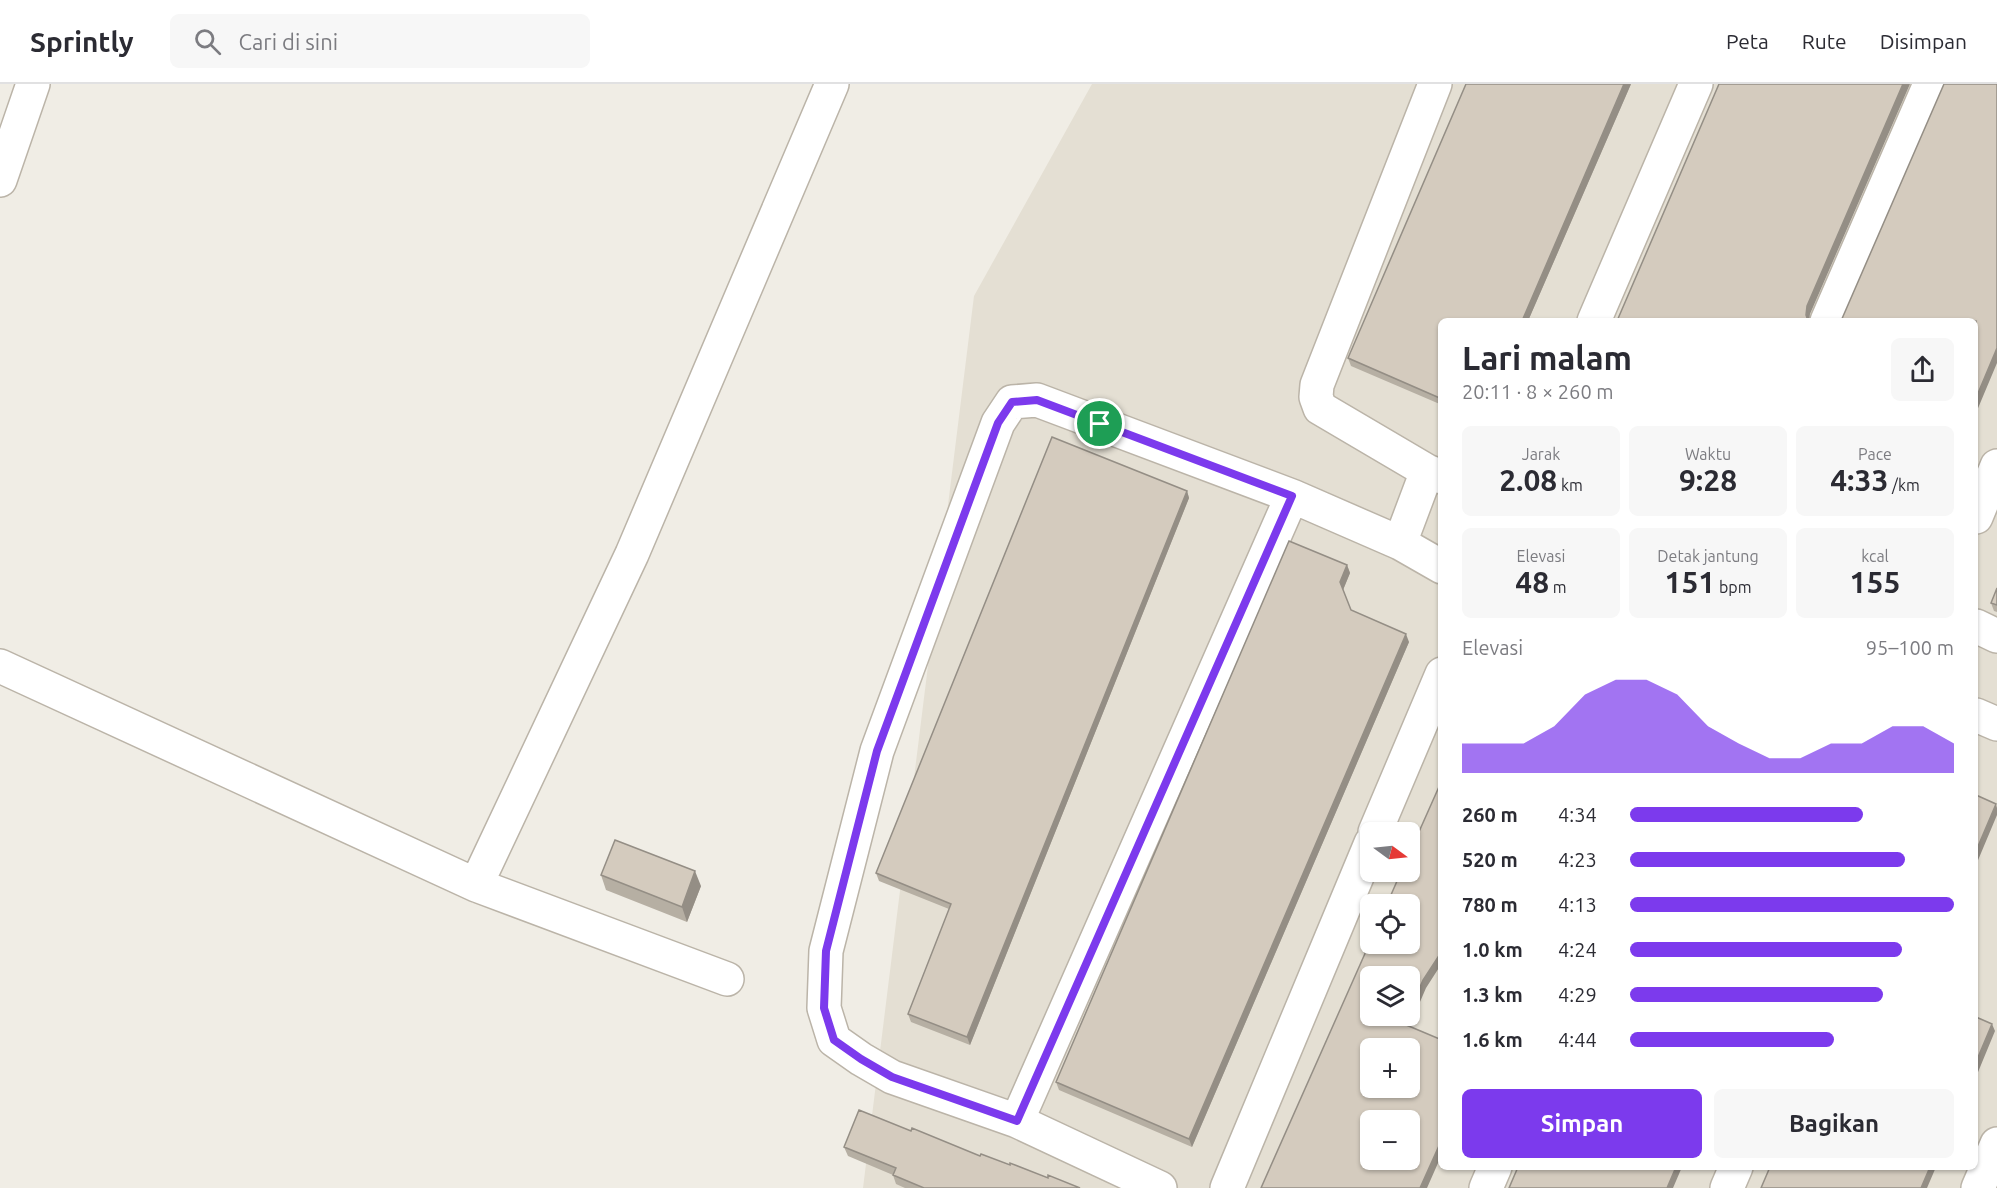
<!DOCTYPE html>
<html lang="id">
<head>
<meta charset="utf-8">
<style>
  :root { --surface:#fff; --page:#f7f7f7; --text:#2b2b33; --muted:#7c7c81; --line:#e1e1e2; --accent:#7c3aed }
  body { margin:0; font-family:Ubuntu,sans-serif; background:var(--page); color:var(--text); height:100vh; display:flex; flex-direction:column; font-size:22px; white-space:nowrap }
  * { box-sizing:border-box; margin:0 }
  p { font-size:20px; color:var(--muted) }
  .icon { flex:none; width:33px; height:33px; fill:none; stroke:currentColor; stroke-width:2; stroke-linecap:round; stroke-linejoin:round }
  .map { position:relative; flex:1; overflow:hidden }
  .side { position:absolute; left:1438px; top:234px; width:540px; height:852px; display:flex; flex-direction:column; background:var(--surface); border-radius:9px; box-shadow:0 2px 4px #0004 }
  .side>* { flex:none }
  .needle { width:39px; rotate:105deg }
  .controls { position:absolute; left:1360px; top:738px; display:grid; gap:12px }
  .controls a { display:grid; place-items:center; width:60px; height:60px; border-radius:9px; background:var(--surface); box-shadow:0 2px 4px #0004; font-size:30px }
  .pin { position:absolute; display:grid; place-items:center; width:51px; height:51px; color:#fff; margin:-26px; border:3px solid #fff; border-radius:50%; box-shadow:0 2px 6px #0007 }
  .round { display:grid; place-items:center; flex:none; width:63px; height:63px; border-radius:9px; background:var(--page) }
  .summary { display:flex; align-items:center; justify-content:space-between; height:102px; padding:0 24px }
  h1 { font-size:33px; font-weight:600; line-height:45px }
  .metrics { display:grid; grid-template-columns:repeat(3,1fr); gap:9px; height:102px; padding:6px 24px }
  .metrics div { display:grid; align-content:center; border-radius:9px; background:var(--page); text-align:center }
  .metrics b { font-size:30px; font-weight:600 }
  .metrics small { font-size:16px; font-weight:400 }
  .metrics p { font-size:16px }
  .chart { height:168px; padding:12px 24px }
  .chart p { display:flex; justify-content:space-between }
  .chart svg { width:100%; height:108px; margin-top:6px; fill:var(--accent); opacity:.7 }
  .cta { display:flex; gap:12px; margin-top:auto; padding:12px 24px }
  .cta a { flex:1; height:69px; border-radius:9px; background:var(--accent); color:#fff; font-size:24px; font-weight:600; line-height:69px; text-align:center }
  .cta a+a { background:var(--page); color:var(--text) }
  ul { padding:0 24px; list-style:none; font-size:20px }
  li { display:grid; grid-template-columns:96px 72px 1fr; align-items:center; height:45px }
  li i { height:15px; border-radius:8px; background:var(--accent) }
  header { display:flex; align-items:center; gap:36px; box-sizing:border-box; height:84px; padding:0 30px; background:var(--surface); border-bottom:2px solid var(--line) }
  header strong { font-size:28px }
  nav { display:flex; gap:33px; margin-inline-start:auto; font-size:21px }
  .search { width:420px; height:54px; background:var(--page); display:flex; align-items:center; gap:15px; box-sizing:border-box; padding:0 21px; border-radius:9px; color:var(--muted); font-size:22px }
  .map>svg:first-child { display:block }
  .residential { fill:#e4dfd3; fill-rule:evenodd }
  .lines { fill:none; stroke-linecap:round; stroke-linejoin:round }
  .minor-casing { stroke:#bbb4a8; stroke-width:36 }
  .minor { stroke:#fff; stroke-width:33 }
  .wall { fill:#b6afa3 }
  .shaded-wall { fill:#948e85 }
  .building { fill:#d4cbbe; stroke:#948e85; stroke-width:1.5; fill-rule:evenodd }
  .route-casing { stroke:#fff; stroke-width:12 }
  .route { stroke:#7c3aed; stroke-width:8 }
</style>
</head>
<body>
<header>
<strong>Sprintly</strong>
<div class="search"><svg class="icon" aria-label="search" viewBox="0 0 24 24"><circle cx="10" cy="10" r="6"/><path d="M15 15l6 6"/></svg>Cari di sini</div>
<nav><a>Peta</a><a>Rute</a><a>Disimpan</a></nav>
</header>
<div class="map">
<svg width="1997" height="1104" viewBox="0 0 1997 1104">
  <rect width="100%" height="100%" fill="#f0ede5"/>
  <path class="residential" d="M1092,0H1997V1104H863L974,212ZM1442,237H1976V1083H1442ZM1371,748H1410V788H1371ZM1371,820H1410V860H1371ZM1371,892H1410V932H1371ZM1371,964H1410V1004H1371ZM1371,1036H1410V1076H1371Z"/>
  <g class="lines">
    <defs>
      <path id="minor" d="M1435,0L1317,301L1316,313L1320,324L1427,387L1442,393
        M0,96L33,0
        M1594,237L1696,0
        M1827,237L1930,0
        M1976,433L1997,382
        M1400,459L1427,387
        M1976,542L1997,552
        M0,582L476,801L727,895
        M1976,631L1997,640
        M1375,748L1442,590
        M476,801L632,470L832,0
        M1017,1037L1292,412
        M1160,1104L1017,1037L892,993L861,975L834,956L824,924L826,867L877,667L998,339L1012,318L1037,316L1292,412L1400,459L1442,483
        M1227,1104L1371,759
        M1486,1104L1495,1083
        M1727,1104L1736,1083
        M1978,1104L1997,1060"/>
    </defs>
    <use href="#minor" class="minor-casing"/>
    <use href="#minor" class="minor"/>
  </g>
  <path class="wall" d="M1631,0L1528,237H1442V321L1351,282L1348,274Z
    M1187,407L1189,414L970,961L911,938L908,930L949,825L879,797L876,789Z
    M1347,481L1350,489L1343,506L1351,526L1409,558L1192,1063L1059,1006L1056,998Z
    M1997,504V528L1994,527L1991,519Z
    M601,791L701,802L687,838L606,806Z
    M911,1047L980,1072L1080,1104H905L896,1100L893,1091L848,1072L844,1063Z"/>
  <path class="shaded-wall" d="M1624,0H1631L1528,237H1522Z
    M1903,0H1910L1810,230L1809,237H1808L1806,231L1807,222Z
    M1997,264V279L1976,329V314Z
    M1187,407L1189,414L970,961L967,953Z
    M1347,481L1350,489L1343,506L1340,498Z
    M1406,550L1409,558L1192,1063L1189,1055Z
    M1996,720L1997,724V731L1976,781V767Z
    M695,787L701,802L687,838L682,823Z
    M1441,867L1442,879L1426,904L1407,948L1404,940L1408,932H1410V926L1423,896Z
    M1992,940L1995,947L1976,993V978Z
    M1442,1055V1070L1427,1104H1420Z
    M1676,1083H1682L1673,1104H1667Z
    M1930,1083H1936L1927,1104H1921Z"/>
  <path class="building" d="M1466,0H1624L1522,237H1442V315L1348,274Z
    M1719,0H1903L1807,222L1806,231L1808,237H1617Z
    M1944,0H1997V264L1976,314V237H1841Z
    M1052,353L1187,407L967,953L908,930L951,820L876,789Z
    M1289,457L1347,481L1340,498L1351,526L1406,550L1189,1055L1056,998Z
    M1997,504V521L1991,519Z
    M1442,696V867L1423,896L1410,926V892H1371V932H1408L1404,940L1442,956V1055L1420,1104H1261L1371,856V860H1410V820H1387L1401,788H1410V768ZM1371,964H1410V1004H1371ZM1371,1036H1410V1076H1371Z
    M1976,711L1996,720L1976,767Z
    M615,756L695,787L682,823L601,791Z
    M1976,933L1992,940L1976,978Z
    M859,1026L911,1047L912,1044L980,1072L981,1070L1010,1081V1079L1048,1094V1091L1080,1104H924L893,1091L896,1084L844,1063Z
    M1518,1083H1676L1667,1104H1509Z
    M1770,1083H1930L1921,1104H1761Z"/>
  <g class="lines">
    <defs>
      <path id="route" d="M1037,316L1292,412L1017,1037L892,993L861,975L834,956L824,924L826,867L877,667L998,339L1012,318Z"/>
    </defs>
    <use href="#route" class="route-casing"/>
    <use href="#route" class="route"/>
  </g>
</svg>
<div class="controls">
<a><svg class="needle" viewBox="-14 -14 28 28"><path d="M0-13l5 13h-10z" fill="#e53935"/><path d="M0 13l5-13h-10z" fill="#7c7c81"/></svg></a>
<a><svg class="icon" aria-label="locate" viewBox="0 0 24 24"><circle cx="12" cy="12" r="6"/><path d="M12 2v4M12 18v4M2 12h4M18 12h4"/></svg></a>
<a><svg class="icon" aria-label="layers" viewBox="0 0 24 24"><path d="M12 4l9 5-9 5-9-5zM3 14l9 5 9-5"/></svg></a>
<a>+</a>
<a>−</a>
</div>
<div class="pin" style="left:1100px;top:340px;background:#1e9e55"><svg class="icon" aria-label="arrive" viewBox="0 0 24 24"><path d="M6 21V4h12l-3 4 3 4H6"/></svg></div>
<section class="side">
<div class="summary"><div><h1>Lari malam</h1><p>20:11 · 8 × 260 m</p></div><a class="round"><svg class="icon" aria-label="share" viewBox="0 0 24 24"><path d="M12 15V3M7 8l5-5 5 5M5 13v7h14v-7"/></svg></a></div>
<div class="metrics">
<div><p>Jarak</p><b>2.08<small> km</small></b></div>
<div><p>Waktu</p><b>9:28</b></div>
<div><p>Pace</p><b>4:33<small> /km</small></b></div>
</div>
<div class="metrics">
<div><p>Elevasi</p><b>48<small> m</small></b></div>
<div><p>Detak jantung</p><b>151<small> bpm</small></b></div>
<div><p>kcal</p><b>155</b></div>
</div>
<div class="chart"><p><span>Elevasi</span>95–100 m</p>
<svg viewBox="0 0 160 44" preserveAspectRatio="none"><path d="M0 44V32L10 32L20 32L30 25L40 12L50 6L60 6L70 12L80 25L90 32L100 38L110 38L120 32L130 32L140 25L150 25L160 32V44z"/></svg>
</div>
<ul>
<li><b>260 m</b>4:34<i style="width:72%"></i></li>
<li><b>520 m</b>4:23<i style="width:85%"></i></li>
<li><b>780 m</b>4:13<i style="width:100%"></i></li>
<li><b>1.0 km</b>4:24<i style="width:84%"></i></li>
<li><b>1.3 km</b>4:29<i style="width:78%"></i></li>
<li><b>1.6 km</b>4:44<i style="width:63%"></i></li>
</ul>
<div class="cta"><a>Simpan</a><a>Bagikan</a></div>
</section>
</div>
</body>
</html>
